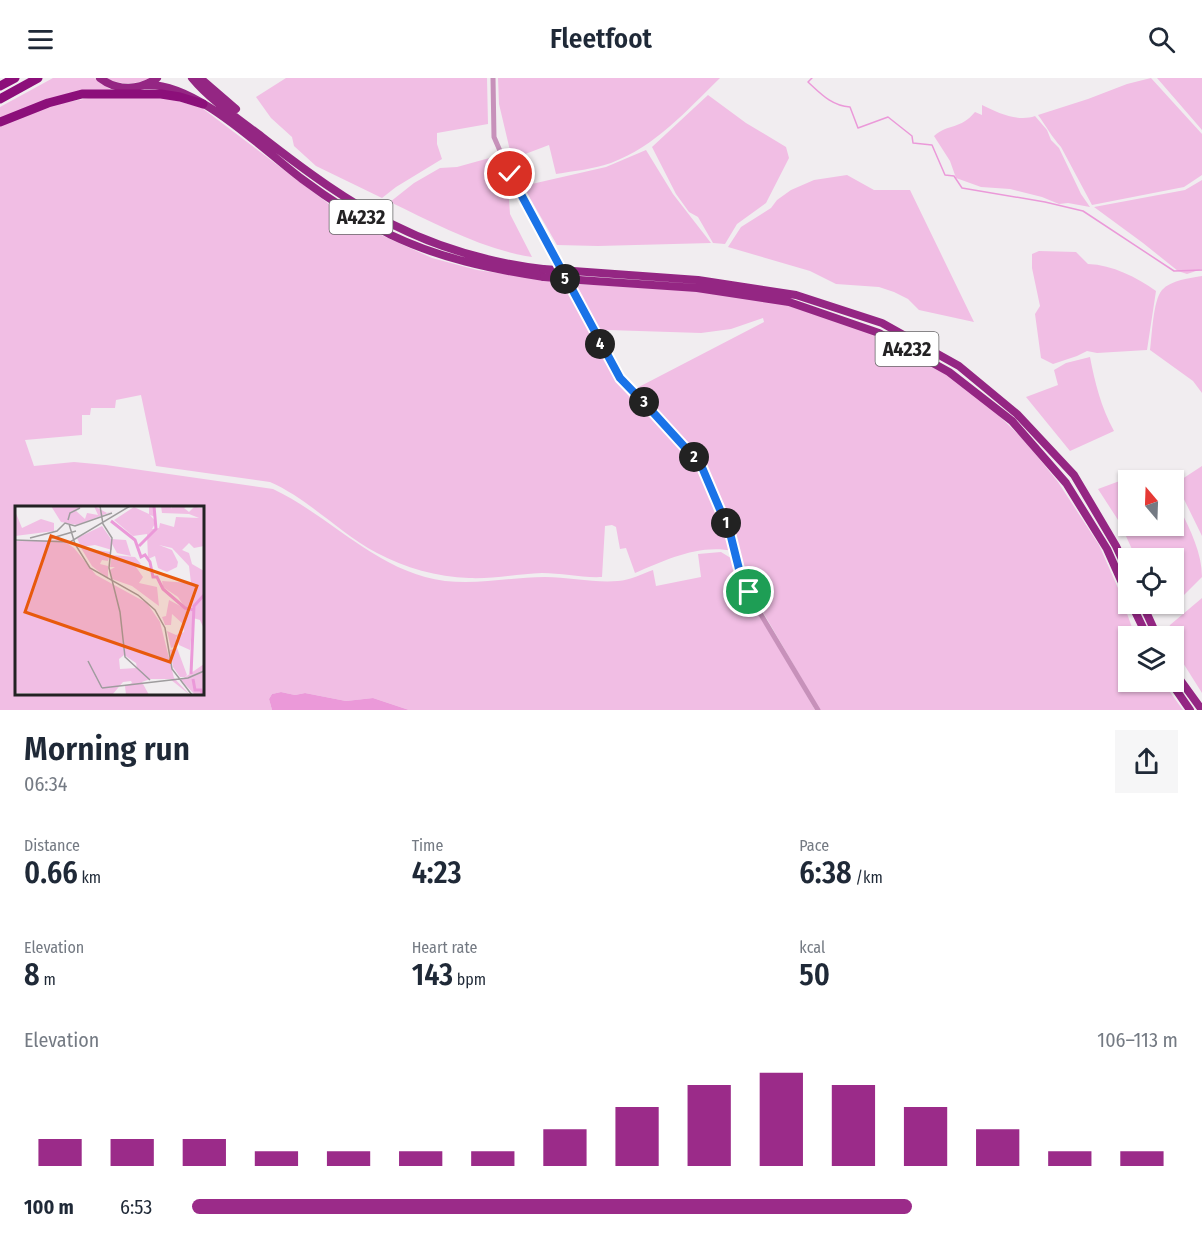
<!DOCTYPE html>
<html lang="en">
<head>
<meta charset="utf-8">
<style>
  :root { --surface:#fff; --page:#f6f6f7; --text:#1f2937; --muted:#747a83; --accent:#9b2b89 }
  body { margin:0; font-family:"Fira Sans Condensed",sans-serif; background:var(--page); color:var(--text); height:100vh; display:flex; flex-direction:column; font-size:22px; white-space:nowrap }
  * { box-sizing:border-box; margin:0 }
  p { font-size:20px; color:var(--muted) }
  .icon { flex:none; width:33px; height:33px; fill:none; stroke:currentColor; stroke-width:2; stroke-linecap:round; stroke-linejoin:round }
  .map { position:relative; height:632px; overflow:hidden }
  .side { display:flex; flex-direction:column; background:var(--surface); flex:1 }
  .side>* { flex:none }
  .needle { width:39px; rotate:341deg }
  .buttons { position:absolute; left:1118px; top:392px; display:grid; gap:12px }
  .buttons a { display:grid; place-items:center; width:66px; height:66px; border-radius:0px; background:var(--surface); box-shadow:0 2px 4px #0004; font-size:30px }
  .pin { position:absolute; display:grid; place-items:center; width:51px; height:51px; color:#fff; margin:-26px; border:3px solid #fff; border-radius:50%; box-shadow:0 2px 6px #0007 }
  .km { position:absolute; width:30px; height:30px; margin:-15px; border-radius:50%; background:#222; color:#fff; font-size:16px; line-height:30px; text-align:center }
  .round { display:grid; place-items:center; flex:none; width:63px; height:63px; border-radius:0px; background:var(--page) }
  .overview { display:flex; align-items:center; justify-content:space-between; height:102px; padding:0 24px }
  h1 { font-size:33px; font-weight:600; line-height:45px }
  .figures { display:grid; grid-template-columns:repeat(3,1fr); gap:9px; height:102px; padding:6px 24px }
  .figures div { display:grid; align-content:center }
  .figures b { font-size:30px; font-weight:600 }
  .figures small { font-size:16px; font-weight:400 }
  .figures p { font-size:16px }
  .chart { height:168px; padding:12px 24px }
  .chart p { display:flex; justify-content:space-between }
  .chart svg { width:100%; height:108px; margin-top:6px; stroke:var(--accent); stroke-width:6 }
  ul { padding:0 24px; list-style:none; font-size:20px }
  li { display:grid; grid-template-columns:96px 72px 1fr; align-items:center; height:45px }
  li i { height:15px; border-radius:8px; background:var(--accent) }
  header { display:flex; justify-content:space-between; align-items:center; height:78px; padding:0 24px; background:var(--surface); font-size:27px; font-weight:600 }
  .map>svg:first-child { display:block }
  .green { fill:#f1bee4; fill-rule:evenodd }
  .water { fill:#eb99d9 }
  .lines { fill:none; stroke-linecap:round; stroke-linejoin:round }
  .stream { stroke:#eb99d9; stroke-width:1.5 }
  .minor { stroke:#c791ba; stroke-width:5 }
  .trunk { stroke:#942683; stroke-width:8 }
  .motorway { stroke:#8c0f7a; stroke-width:9 }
  .trunk-bridge { stroke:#942683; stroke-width:8 }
  .route-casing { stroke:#fff; stroke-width:12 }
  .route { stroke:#1a73e8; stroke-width:8 }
  .labels { text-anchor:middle; stroke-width:6; stroke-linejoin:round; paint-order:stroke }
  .shield { fill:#fff; stroke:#656465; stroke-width:1.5 }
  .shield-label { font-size:20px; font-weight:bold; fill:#232223 }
  .inset-river { fill:none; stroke:#eb99d9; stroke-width:3 }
  .inset-road { fill:none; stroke:#9f9c9e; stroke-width:1.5 }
  .view { fill:#e8590c; fill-opacity:0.15; stroke:#e8590c; stroke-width:3 }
  .inset-edge { fill:none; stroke:#232223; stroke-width:3 }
</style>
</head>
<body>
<header><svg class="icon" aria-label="menu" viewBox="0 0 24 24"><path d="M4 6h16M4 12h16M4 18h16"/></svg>Fleetfoot<svg class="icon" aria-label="search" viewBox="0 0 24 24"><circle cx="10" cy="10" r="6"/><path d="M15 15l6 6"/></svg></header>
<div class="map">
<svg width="1202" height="632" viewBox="0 0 1202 632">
  <rect width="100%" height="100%" fill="#f1edf0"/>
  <path class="green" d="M53,0H94L111,12L0,41V29Z
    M106,0H150C135,7 121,7 106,0Z
    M286,0H487L488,46L437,55V66L442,81L396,109L382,120L316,88L294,68L292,59L271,40L256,19Z
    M498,0H720C686,33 656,68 611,85C594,91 574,93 556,96L549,67L512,81L499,26Z
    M1151,0L1202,56V97L1184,109L1092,127L1061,69C1052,59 1046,48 1038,37L1088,21L1127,6Z
    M1157,0H1202V52Z
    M708,17L746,45L786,69L789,80L766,125L737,146L725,166L713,165L698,139L689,134L676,116L652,69Z
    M89,20H167L202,30L329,126L379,156L432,180L477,192L566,205L616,304L674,361L699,388L728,456L733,473C698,466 666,482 635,495L626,470L620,471L616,449L612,447L605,448L602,499C582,500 562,495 542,495C518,496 493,501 469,500C437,499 405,490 377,475C339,455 309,421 270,404L156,388L141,317L116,322L115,330H91L90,337H82V357L25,362L34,388L74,384L106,387L273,411C332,439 377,494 445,503C479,507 512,499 545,499C569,499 594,505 618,503C630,502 642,496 653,492L656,508L701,499L698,476L721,474L734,482L740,505L747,518L788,585L815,632H409L373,620L346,623L305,615L295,617L281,614L272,616L269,621L272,632H0V47L57,26ZM16,430H202V616H16Z
    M982,27C998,35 1018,44 1035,38L1047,52L1051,62L1059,70L1081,116L1090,129L1068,125L1059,126L1042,119L1010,111L981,109L956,100L950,83L934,58C949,45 960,52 975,34L982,37Z
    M646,72L673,116L711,165L598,168L557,167L523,108L606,89Z
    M493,79L508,107L510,136L532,179C484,172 434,145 390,124L414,105L440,90L457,89Z
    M847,97L874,112H910L974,244L919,232L908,221L894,214L879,209L836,206L810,193L728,169L741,149L771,130L777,122L791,112L814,102Z
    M1202,102V191L1187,196L1178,193L1143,165L1094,129L1185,112Z
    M1039,173L1076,174L1088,186C1113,187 1136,199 1156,213L1147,272L1097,275L1087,273L1077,278L1053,286L1041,280L1035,236L1040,228L1032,190V176Z
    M1202,198V315L1193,303L1150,272C1152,258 1153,222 1162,212C1171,202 1190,200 1202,198Z
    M570,206L659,209L759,218L881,257L949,296L990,329L1025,363L1058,404L1099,467L1118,510L1135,558H1128V603H1162L1183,632H820L760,529L744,496L737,465L704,387L675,350L633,312L764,244L763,240L731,251L701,255L608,252L597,255Z
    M1090,279C1095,305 1101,329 1114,353L1070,373L1026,319L1058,307L1054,292L1066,285Z
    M1202,388V458L1176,405Z
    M1144,394L1149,402H1128V447H1173V416C1185,443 1202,470 1202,499L1173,528L1169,525H1173V480H1136L1120,445L1098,411Z
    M1202,520V615L1173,569V558L1166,557L1170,547Z"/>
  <path class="water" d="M281,614L295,617L305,615L346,623L373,620L409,632H272L269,621L272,616Z"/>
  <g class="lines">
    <path class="stream" d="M812,0L808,4C821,16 832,28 850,29L858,50L888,39L912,58L913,65L932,67L945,97L954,98L962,110L1045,124L1083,133L1174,193L1202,192"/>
    <path class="minor" d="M493,0L494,59L510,96L561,192
      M565,201L620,300L650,331L701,387L730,455L741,499L757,530L818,632"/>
    <path class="trunk" d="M100,0C118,14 140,12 157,0
      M192,0C211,23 239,41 262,59C353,130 425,177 543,191
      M200,0L236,31
      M146,7C196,4 263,72 302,101C330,122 360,141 391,157C439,180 491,191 544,199
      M573,193L698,202L796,217L882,245L959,288L1017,336L1074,397L1116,468L1128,494
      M579,202L697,210L789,224L879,255L949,294L1012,343L1066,405L1107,471L1128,518
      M1131,525L1147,558
      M1142,525L1157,558
      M1173,592L1202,632
      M1170,603L1190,632"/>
    <path class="motorway" d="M0,8L15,0
      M0,21L38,0
      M0,44L48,25L82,16H161L180,19L203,26"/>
    <path class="trunk-bridge" d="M543,191L573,193
      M544,199L579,202"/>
  </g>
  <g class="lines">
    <defs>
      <path id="route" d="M510,96L620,300L650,331L701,387L730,455L741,499L749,514"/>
    </defs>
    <use href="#route" class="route-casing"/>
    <use href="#route" class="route"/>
  </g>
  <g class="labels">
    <g class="shield">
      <rect x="329.5" y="122" width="63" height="34" rx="4.5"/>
      <rect x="875.5" y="254" width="63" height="34" rx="4.5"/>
    </g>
    <g class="shield-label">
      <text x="361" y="146">A4232</text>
      <text x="907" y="278">A4232</text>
    </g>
  </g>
  <g transform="translate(15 428)">
    <rect width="189" height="189" fill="#f1edf0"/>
    <path d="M36,0H70L60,4L70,13L72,7L83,9L79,0L92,7L101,4L62,19L46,16ZM134,0H140V11L135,9L141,16L137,23L144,22L145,17L159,21L161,11L184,12L174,8L147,7L146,0H156V3L157,0H173L169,2L174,6L180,0H189L181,2H189V40L179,42L174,37L167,44L174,47L177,58L189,65V76L180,77L189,76V87L180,99L189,91V123L185,114L178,112L175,144L164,139L161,130V140L156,142L152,125L161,129L169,126L168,118L157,108L156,119H150L147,111L151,110L154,94L171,103L163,91L148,81L147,75L176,77L174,60L157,42L144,39L157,44L163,56L162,61L152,66L143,62L140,50L133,53L132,28L118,30L99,14L119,1L134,8ZM0,5L7,22L26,13L39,17V25L0,30ZM87,20L96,33L111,34L116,50L102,47L97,38V44L80,39L66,41L62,32ZM48,34L59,42L81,69L132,97L145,116L159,172L175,189L155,173H135L127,176L134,189H111L110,180L117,177L116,175L108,176L97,189L0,187V35ZM109,149L121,157L122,162L105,163L104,153ZM66,42L96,46L93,55L87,54L85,58L93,60V73L77,60ZM97,49L120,51L126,58L121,61L128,71L124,77L142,81L144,100L117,80L97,73L95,64L100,61H95ZM162,142L172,169L170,171H165L158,161L155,144ZM189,158V189H180L166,174Z" fill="#f1bee4" fill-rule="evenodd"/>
    <path class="inset-river" d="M96,15L120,34L126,51L130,49L135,56L138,71H142L148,83L170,102L179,104M124,40L141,23L139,0M176,168L179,100L189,89M178,173L180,184H186L188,189"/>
    <path class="inset-road" d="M85,0L88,18L97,32L94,62L105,106L110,151L135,174M53,14L55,7L65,2M54,18L60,38L75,62L123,89L140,104L150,122L157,163L177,189M15,32L42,25L50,17L60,20L97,7M37,32L61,25M0,34L55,36L115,0M73,155L87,182M87,182L173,172L189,165"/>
    <path class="view" d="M36,30L182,80L155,156L10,106Z"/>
    <rect width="189" height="189" class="inset-edge"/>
  </g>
</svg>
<div class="buttons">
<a><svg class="needle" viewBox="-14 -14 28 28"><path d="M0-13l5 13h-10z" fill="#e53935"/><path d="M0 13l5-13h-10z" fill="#747a83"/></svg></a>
<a><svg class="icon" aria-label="locate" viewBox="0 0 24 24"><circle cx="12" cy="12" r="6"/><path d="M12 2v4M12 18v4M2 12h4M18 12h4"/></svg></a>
<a><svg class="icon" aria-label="layers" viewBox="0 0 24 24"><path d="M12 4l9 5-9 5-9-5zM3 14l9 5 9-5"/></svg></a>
</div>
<div class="pin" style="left:749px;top:514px;background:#1e9e55"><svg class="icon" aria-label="arrive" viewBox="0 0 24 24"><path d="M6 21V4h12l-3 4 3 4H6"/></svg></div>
<div class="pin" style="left:510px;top:96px;background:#d93025"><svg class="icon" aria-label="check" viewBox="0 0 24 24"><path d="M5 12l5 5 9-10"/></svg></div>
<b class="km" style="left:726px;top:445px">1</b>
<b class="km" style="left:694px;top:379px">2</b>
<b class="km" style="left:644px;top:324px">3</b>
<b class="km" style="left:600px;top:266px">4</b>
<b class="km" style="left:565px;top:201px">5</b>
</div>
<section class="side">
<div class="overview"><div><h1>Morning run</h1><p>06:34</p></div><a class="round"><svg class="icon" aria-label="share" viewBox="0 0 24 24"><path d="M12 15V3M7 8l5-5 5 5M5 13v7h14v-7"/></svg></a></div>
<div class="figures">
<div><p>Distance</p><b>0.66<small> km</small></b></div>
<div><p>Time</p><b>4:23</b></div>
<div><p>Pace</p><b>6:38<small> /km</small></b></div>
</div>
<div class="figures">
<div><p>Elevation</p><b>8<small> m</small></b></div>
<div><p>Heart rate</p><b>143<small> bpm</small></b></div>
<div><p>kcal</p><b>50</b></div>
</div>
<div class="chart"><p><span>Elevation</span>106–113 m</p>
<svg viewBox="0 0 160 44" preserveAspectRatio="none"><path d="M5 44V33M15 44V33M25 44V33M35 44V38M45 44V38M55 44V38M65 44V38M75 44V29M85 44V20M95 44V11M105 44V6M115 44V11M125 44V20M135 44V29M145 44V38M155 44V38"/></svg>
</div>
<ul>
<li><b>100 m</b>6:53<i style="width:73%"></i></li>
</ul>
</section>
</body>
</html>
